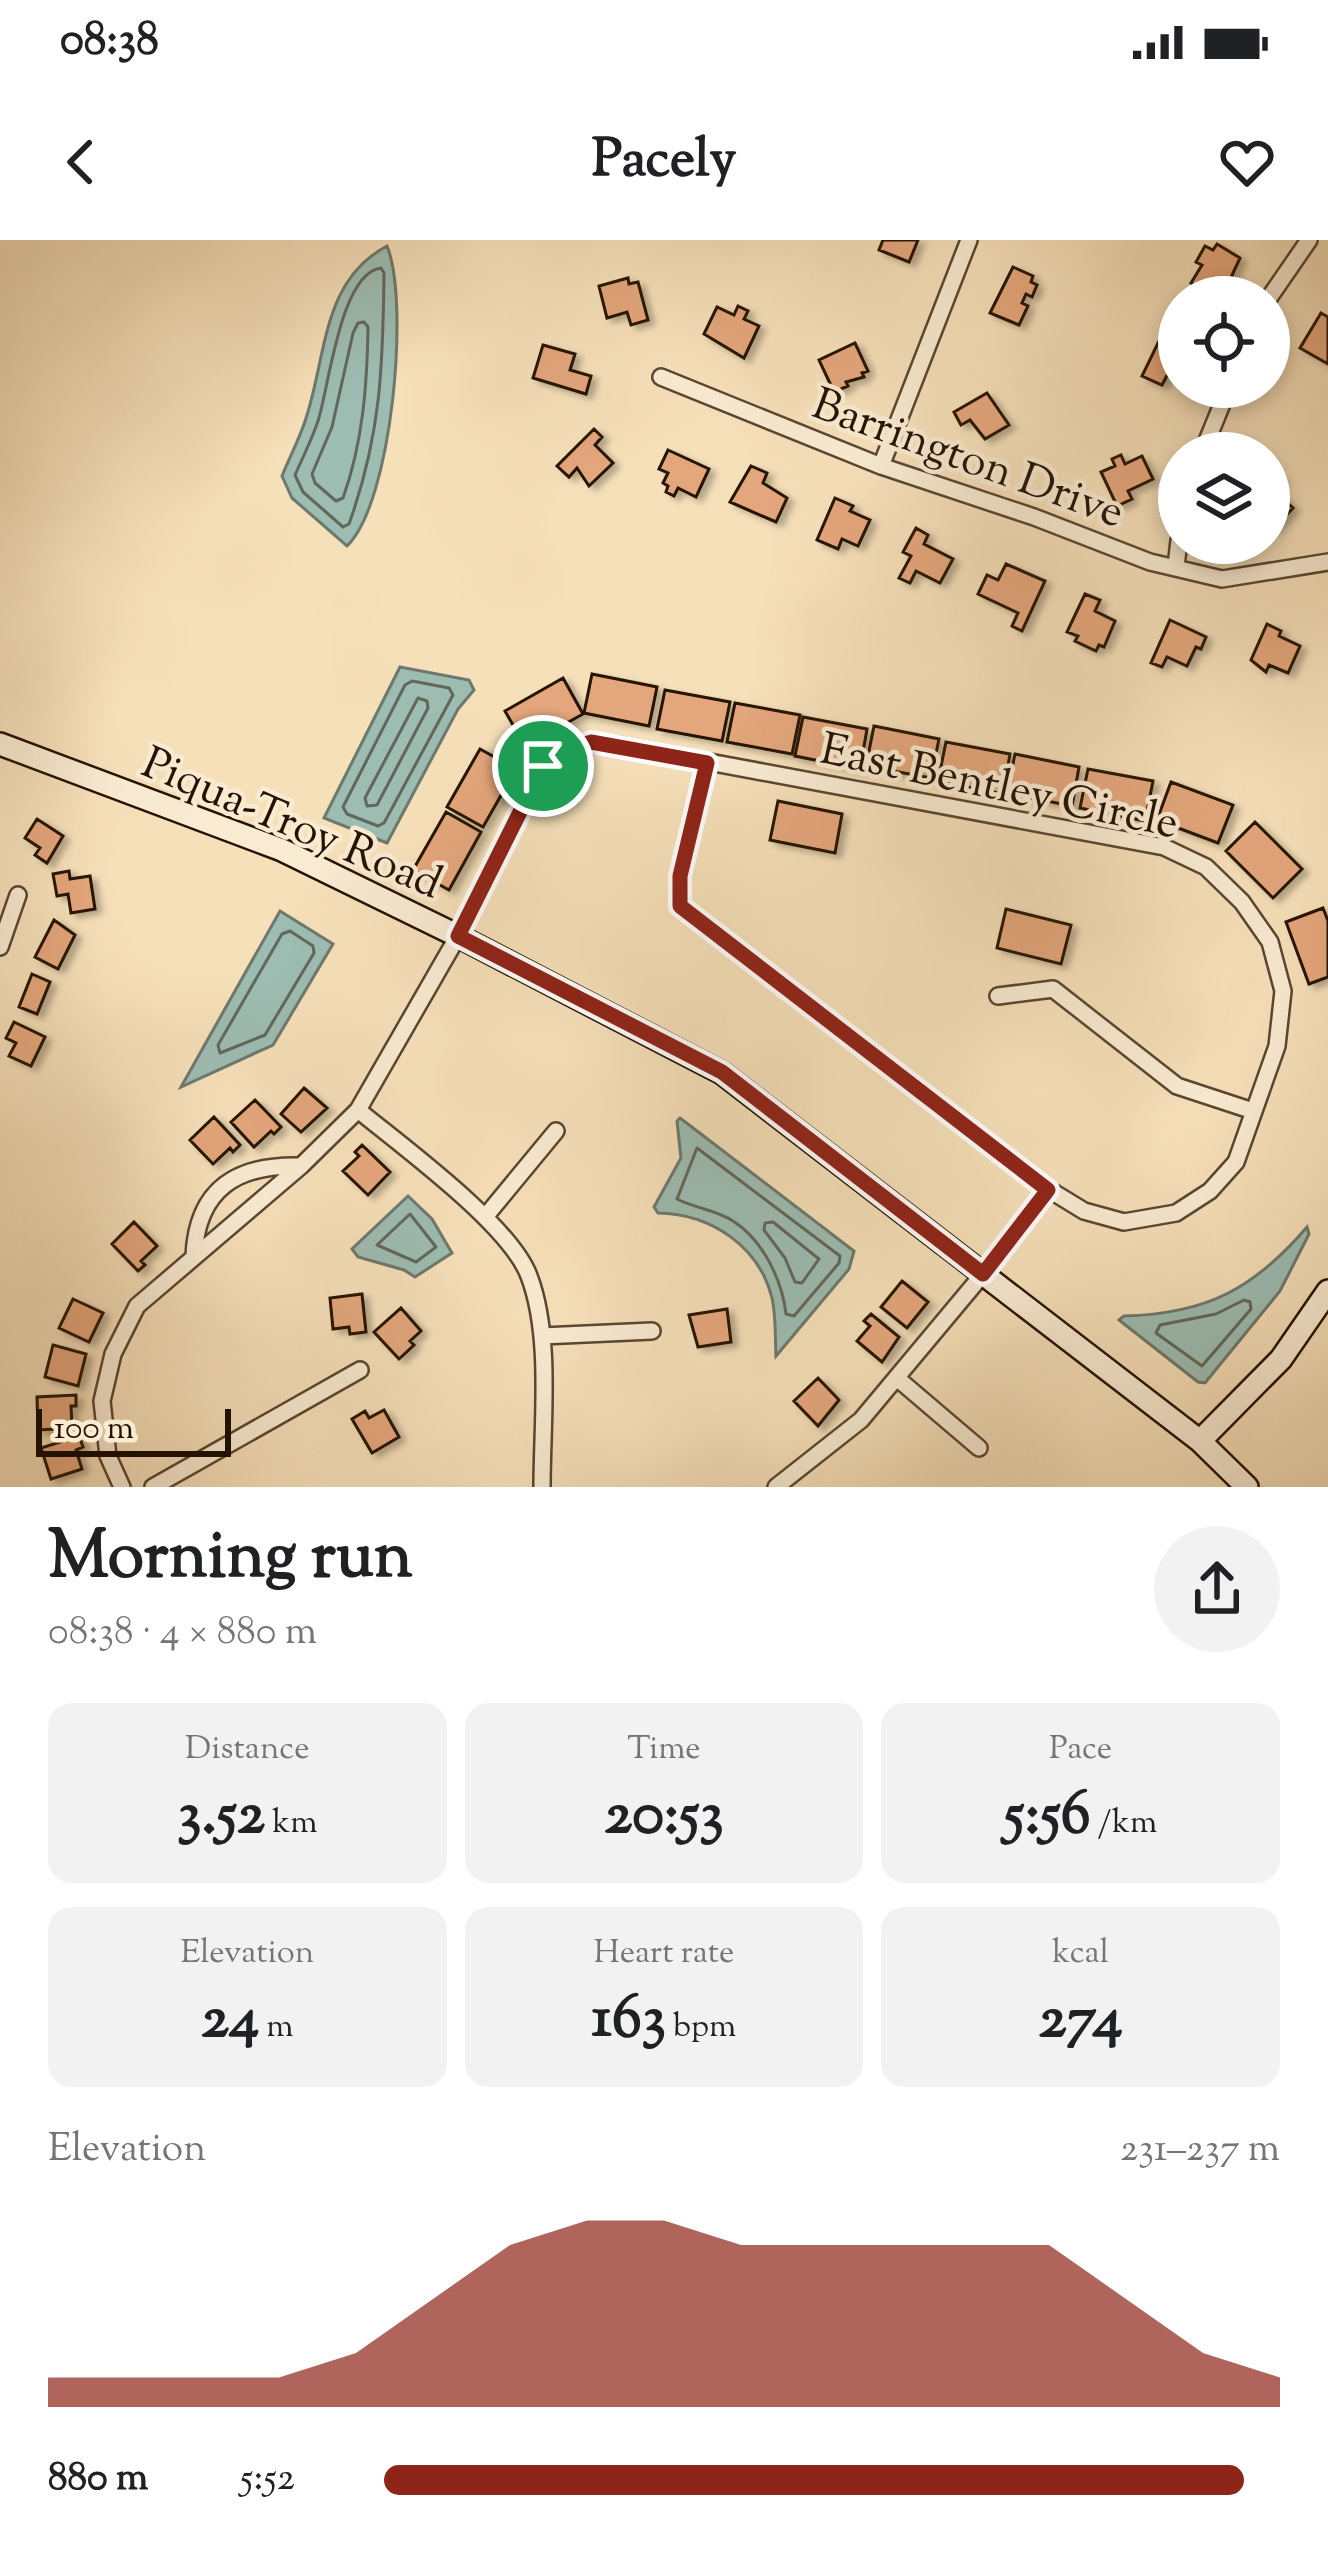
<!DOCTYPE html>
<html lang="en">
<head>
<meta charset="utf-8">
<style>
  :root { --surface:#fff; --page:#f2f2f2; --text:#202124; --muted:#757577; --accent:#8f2418 }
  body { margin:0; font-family:"Sorts Mill Goudy",serif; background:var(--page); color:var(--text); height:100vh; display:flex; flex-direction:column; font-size:45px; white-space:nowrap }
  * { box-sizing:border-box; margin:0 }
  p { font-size:39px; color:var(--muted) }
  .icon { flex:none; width:66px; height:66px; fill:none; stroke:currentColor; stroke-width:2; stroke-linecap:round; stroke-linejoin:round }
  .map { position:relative; height:1247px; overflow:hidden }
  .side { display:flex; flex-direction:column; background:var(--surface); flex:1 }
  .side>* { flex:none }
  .fabs { position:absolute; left:1158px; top:36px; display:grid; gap:24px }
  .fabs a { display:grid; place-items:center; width:132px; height:132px; border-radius:50%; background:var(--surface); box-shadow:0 6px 18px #0003; font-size:60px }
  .scale { position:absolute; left:36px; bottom:30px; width:195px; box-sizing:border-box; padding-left:12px; border:6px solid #251203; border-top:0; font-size:33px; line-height:42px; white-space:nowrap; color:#251203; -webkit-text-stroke:9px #f9ebd2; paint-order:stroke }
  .pin { position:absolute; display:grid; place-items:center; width:102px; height:102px; color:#fff; margin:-51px; border:6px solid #fff; border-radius:50%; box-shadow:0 3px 12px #0007 }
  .round { display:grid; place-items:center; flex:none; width:126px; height:126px; border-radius:63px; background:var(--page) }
  .summary { display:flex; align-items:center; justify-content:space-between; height:204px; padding:0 48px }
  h1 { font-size:66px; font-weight:800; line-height:90px }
  .figures { display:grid; grid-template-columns:repeat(3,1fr); gap:18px; height:204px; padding:12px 48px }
  .figures div { display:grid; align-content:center; border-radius:24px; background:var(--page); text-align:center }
  .figures b { font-size:60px; font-weight:800 }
  .figures small { font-size:33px; font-weight:400 }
  .figures p { font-size:33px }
  .chart { height:336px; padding:24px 48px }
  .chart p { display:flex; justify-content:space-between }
  .chart svg { width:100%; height:216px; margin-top:12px; fill:var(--accent); opacity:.7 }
  ul { padding:0 48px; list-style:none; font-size:39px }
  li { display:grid; grid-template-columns:192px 144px 1fr; align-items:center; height:90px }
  li i { height:30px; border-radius:15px; background:var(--accent) }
  .status { display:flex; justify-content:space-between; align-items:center; height:84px; padding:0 60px; background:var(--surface); direction:ltr }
  .status svg { height:33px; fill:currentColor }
  header { display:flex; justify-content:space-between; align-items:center; height:156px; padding:0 48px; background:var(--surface); font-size:54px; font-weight:800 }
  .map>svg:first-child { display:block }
  .water { fill:#9dbdb3; stroke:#6d796d; stroke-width:3 }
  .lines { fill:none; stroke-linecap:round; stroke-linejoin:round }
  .shore { stroke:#61685b; stroke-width:3 }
  .building { fill:#e4a67c; stroke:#251203; stroke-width:3; filter:url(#shadow) }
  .street-casing { stroke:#594631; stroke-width:20 }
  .secondary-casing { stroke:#251203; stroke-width:26 }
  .street { stroke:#f9ebd2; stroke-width:15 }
  .secondary { stroke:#f9ebd2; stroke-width:21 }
  .route-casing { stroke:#fff; stroke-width:24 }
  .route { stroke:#8f2418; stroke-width:15 }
  .labels { text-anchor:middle; stroke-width:9; stroke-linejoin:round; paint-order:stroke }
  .street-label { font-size:45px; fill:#251203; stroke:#f9ebd2 }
</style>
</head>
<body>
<div class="status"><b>08:38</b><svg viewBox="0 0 49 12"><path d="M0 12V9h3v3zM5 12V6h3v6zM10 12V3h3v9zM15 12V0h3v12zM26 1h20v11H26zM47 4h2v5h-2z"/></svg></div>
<header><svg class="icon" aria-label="back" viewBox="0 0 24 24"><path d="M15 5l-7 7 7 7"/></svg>Pacely<svg class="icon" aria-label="heart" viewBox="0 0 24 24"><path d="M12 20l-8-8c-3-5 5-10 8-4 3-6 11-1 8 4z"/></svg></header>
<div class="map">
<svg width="1328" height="1247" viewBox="0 0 1328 1247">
  <defs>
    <filter id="shadow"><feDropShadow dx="6" dy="4" stdDeviation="3" flood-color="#0004"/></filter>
  </defs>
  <rect width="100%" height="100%" fill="#f6e0ba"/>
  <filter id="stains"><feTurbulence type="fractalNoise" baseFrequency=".00167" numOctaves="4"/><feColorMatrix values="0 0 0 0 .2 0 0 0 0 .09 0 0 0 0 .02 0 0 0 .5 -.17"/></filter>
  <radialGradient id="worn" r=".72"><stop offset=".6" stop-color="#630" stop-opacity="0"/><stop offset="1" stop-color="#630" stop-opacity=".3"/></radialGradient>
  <path class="water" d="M387,6C410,62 392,263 347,306L292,258L282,236C290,216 301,196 307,175C327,111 323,40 387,6Z
    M400,427L469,440L474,450L458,469L387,603L324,578Z
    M280,671L333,704L273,805L181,847Z
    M680,878L854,1011L849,1029L776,1116C775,1097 776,1076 772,1058C759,1006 711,974 658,973L654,967L681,918L677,881Z
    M408,956L432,979L452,1013L415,1037L404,1030L358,1017L352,1009Z
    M1307,987L1309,994L1280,1051L1205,1143L1198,1142L1119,1080L1124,1076C1206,1074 1254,1049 1307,987Z"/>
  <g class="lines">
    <path class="shore" d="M381,28L384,33C383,126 381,195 349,284L343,287L303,252L295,235C303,217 312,199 318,181C329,148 340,33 381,28Z
      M364,82L368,87C367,146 363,202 343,258L336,261L315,243L312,234L332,187L353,93L358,83Z
      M412,441L449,448L453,455L384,583L378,586L347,574L343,567L405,445Z
      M418,458L427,461L428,468L377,565L367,566L365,558Z
      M290,691L313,706L314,713L265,795L220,813L218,805L282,694Z
      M697,908L840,1016L839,1023L794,1076L786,1074C782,1040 763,1000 733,981C717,970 694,968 677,959Z
      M410,974L436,1007L416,1022L377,1005Z
      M773,982L819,1019L802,1043L795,1042L785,1018L764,990L765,983Z
      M1244,1060L1250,1062L1251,1069L1202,1126L1156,1093L1160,1085L1216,1074Z"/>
  </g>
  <path class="building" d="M883,0H918L909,22L879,10Z
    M1217,4L1240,18L1222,57H1214L1191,43L1202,25L1196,22L1205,6L1213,10Z
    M1013,27L1033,36L1031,42L1037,45L1032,57L1026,54L1022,63L1028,66L1019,85L990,73Z
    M628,38L629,44L638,42L648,80L631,85L627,72L607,78L599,46Z
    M738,66L748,71L744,79L759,86L744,118L704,94L717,67L734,75Z
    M1321,73L1328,77V124L1300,108Z
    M1159,101L1179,111V129L1172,126L1162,145L1142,136Z
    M855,103L868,131L862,133L864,137L846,142L848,146L834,152L819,120Z
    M543,105L575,114L570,130L591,136L586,154L533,138Z
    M987,153L1009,185L985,199L970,180L961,185L954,172Z
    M594,189L602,197L595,205L613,223L589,246L577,228L569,237L557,226Z
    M668,210L709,229L696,257L678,248L674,256L666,252L668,246L663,243L668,233L659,229Z
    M1121,215L1125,224L1142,216L1153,239L1128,251L1132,259L1117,266L1101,232L1115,226L1112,219Z
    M751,226L767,233L763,243L787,258L776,282L730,262Z
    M1272,231L1281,239L1272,248L1293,268L1273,289L1269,285V235Z
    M835,258L853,266L850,271L870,280L858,306L842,299L838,309L817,300Z
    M916,288L928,295L924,304L953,319L940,343L916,331L910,343L899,338L911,316L903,312Z
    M1006,324L1045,341L1022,391L1012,386L1018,373L978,354L987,335L998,340Z
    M1085,354L1100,360L1095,371L1115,381L1104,407L1099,405L1096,411L1075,401L1078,396L1067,392Z
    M1170,380L1206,397L1201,409L1196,407L1187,426L1167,417L1162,427L1151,423Z
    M1267,384L1281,391L1279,396L1300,406L1288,433L1269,425L1266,432L1251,420Z
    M592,434L657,447L649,486L584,473Z
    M563,438L583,474L525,506L505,471Z
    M665,450L730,462L722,501L657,489Z
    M735,463L800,475L792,514L727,502Z
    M803,477L867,489L860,529L795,516Z
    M874,486L939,499L931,538L866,526Z
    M946,502L1010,514L1003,554L938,541Z
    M480,509L516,529L483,587L447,567Z
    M1015,514L1079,527L1072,566L1007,553Z
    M1088,529L1153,541L1145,581L1080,568Z
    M1171,542L1233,565L1218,603L1157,580Z
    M778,561L842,574L835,613L770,600Z
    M446,572L481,592L449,650L413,630Z
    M37,579L63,596L47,623L35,615L40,608L25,598Z
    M1255,582L1302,629L1273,658L1226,611Z
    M69,631L70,639L90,636L95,669L71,673L68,654L57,656L53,634Z
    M1323,668L1328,681V737L1309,744L1286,682Z
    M1006,669L1071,685L1061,724L997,708Z
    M54,680L75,695L58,729L35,717Z
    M32,734L50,742L37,774L19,767Z
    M14,782L45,797L31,826L9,816L16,803L6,798Z
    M304,848L327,868L301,892L281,874Z
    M255,860L281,887L274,894L271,891L254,907L231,882Z
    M214,877L240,905L233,912L230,908L213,924L190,900Z
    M362,905L390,932L368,955L343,931L359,916L355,912Z
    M134,982L157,1006L141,1021L145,1025L138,1031L112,1004Z
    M902,1041L928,1062L907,1088L881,1067Z
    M362,1054L366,1092L350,1094L349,1087L333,1089L330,1058Z
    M73,1059L103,1073L89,1102L59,1088Z
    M401,1068L421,1091L410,1101L414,1105L399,1119L374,1092Z
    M727,1069L731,1102L698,1107L689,1075Z
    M871,1074L899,1097L882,1122L857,1101L870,1086L864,1081Z
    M53,1105L86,1114L78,1146L45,1137Z
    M818,1138L839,1160L818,1186L794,1161Z
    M76,1155V1166H71L72,1188L38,1190L37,1157Z
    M384,1170L399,1197L372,1213L352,1179L365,1171L369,1178Z
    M79,1196L83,1207L76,1210L82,1229L51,1239L41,1208Z"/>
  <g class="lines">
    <defs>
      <path id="street" d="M1269,58L1309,0
        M661,137L881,226L1034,277L1150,322L1222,339L1328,322
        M1202,213L1229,147
        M881,226L969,0
        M1176,327L1179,300
        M707,523L679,636L680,666L1048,949
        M0,707L18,655
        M998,756L1053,749L1177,846L1253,871
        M358,870C403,907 510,985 529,1036C552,1096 542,1183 542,1247
        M485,977L556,891
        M194,1016C197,948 238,924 301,926
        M542,1096L652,1091
        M898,1139L979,1208
        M122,1247L108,1216L102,1161L113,1114L137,1066L301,926L358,870L458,696L543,526C568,508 588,502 618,505L1164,607L1206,627L1242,662L1270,702L1283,751L1277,806L1236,922L1210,951L1176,973L1124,982L1084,971L1048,949L983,1034L861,1180L776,1247
        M153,1247L360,1130"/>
      <path id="secondary" d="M0,504L282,610L458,696L722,833L1200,1201L1247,1247
        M1200,1201L1281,1119L1328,1051"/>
    </defs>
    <use href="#street" class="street-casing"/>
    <use href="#secondary" class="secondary-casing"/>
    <use href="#street" class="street"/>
    <use href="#secondary" class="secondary"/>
  </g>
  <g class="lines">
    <defs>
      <path id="route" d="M591,502L707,523L680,636V666L1048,950L983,1034L722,832L458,696L543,526L563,512Z"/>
    </defs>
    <use href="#route" class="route-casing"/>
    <use href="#route" class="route"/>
  </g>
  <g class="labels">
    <g class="street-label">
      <text transform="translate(969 216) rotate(20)" y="16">Barrington Drive</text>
      <text transform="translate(1000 544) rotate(12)" y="16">East Bentley Circle</text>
      <text transform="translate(293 581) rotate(23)" y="16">Piqua-Troy Road</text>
    </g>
  </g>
  <rect width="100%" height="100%" filter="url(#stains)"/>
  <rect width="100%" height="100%" fill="url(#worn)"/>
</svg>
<div class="fabs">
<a><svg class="icon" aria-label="locate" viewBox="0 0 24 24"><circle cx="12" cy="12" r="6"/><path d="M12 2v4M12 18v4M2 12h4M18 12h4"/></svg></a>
<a><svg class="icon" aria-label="layers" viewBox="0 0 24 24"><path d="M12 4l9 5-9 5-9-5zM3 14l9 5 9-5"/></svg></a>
</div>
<div class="scale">100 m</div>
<div class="pin" style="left:543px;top:526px;background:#1e9e55"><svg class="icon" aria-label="arrive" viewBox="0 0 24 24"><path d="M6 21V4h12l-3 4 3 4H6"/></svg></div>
</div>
<section class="side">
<div class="summary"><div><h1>Morning run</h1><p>08:38 · 4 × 880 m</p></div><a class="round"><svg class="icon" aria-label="share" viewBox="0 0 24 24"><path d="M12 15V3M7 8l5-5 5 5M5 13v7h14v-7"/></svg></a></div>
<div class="figures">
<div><p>Distance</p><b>3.52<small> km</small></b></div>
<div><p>Time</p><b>20:53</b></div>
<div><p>Pace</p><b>5:56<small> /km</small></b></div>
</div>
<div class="figures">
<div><p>Elevation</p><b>24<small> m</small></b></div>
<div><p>Heart rate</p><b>163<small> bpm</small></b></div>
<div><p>kcal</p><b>274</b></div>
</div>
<div class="chart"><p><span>Elevation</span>231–237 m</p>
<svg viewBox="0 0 160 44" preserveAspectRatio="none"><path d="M0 44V38L10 38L20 38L30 38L40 33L50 22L60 11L70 6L80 6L90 11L100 11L110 11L120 11L130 11L140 22L150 33L160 38V44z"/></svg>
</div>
<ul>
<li><b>880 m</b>5:52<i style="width:96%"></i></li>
</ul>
</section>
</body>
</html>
